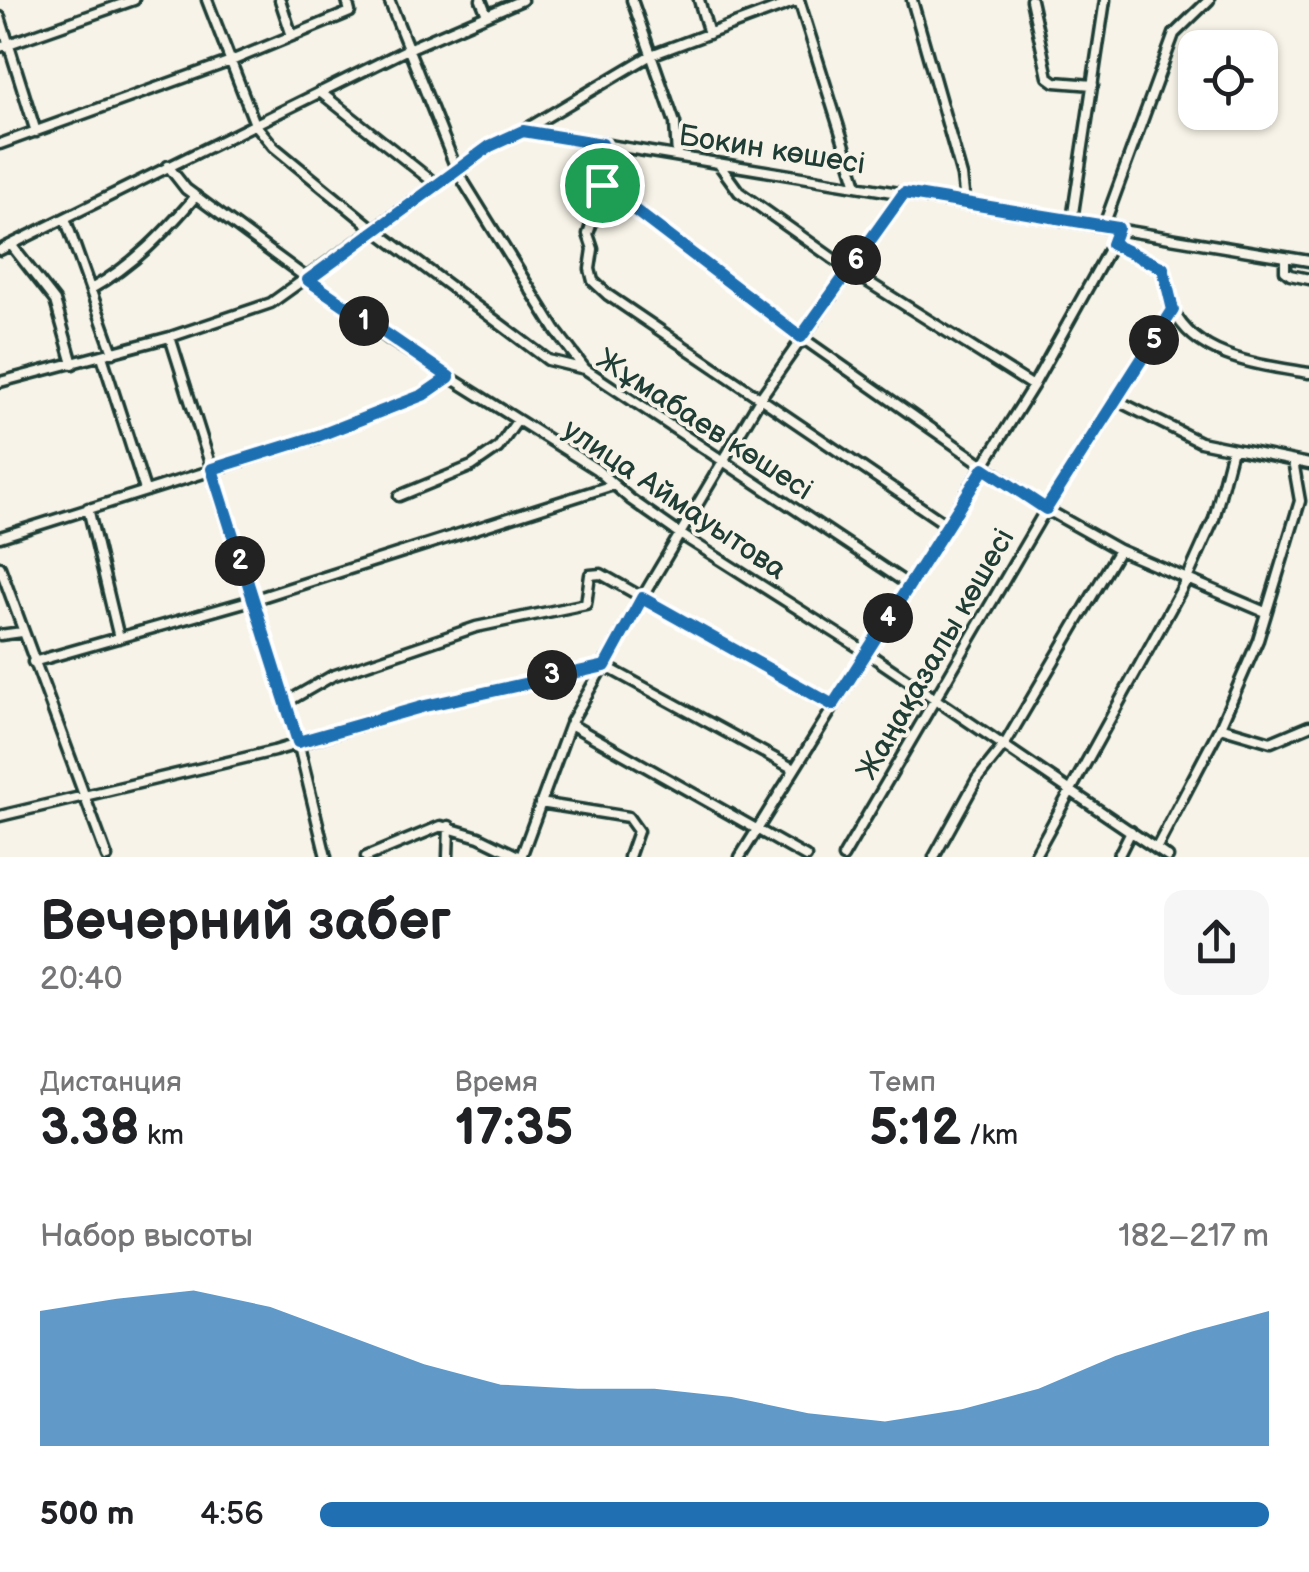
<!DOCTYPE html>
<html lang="ru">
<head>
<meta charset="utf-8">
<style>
  :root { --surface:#fff; --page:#f6f6f6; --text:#202124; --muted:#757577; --accent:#1f6fb2 }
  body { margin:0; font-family:"Balsamiq Sans",sans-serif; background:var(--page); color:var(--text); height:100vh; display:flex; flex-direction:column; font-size:38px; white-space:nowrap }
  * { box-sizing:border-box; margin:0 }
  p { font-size:32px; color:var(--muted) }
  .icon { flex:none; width:55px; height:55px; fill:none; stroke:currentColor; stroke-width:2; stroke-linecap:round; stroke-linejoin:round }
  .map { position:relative; height:857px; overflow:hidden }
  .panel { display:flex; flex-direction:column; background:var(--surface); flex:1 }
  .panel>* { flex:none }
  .fabs { position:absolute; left:1178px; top:30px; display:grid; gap:20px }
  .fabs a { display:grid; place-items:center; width:100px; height:100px; border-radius:20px; background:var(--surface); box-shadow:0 2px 8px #0004; font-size:50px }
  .pin { position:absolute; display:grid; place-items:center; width:85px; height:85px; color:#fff; margin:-42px; border:5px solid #fff; border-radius:50%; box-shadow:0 2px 10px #0007 }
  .km { position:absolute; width:50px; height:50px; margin:-25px; border-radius:50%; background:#222; color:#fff; font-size:28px; line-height:50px; text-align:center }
  .round { display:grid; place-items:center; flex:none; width:105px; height:105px; border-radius:20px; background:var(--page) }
  .summary { display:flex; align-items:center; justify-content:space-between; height:170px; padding:0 40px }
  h1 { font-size:55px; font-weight:700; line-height:75px }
  .metrics { display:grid; grid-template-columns:repeat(3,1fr); gap:15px; height:170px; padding:10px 40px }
  .metrics div { display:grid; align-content:center }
  .metrics b { font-size:50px; font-weight:700 }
  .metrics small { font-size:28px; font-weight:400 }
  .metrics p { font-size:28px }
  .chart { height:280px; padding:20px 40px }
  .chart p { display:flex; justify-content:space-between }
  .chart svg { width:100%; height:180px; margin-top:10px; fill:var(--accent); opacity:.7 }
  ul { padding:0 40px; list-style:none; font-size:32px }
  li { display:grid; grid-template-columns:160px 120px 1fr; align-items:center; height:75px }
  li i { height:25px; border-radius:12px; background:var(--accent) }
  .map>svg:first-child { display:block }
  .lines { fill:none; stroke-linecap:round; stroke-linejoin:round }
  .minor-casing { stroke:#1f3d34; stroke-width:15 }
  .minor { stroke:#f7f3e8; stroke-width:8 }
  .route-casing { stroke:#fff; stroke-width:20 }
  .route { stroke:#1f6fb2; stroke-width:12 }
  .labels { text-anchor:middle; stroke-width:8; stroke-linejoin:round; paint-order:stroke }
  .street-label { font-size:30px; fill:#1f3d34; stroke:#f7f3e8 }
</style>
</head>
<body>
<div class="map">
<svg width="1309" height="857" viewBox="0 0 1309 857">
  <rect width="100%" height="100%" fill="#f7f3e8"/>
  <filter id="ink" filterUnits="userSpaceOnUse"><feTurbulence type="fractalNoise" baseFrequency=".01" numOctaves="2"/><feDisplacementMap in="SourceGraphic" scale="20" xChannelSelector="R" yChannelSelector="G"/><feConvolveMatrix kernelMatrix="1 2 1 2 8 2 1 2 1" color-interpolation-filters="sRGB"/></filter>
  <g filter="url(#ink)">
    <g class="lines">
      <defs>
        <path id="minor" d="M207,0L255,124L274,147L375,230L548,360L585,369L909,585
          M280,0L292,36
          M389,0L457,171L556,331L585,369
          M481,0L487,15
          M632,0L675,123L677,156
          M699,0L709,34
          M799,0L857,185
          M912,0L962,176L965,202
          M1031,0L1048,77L1055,82L1093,85
          M0,17L36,132
          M0,47L134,0
          M320,92L437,185
          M524,131L1309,261
          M0,144L231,61L350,12L347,0
          M602,144V185L801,337L1046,509L1119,550L1265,612
          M718,163L739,192L849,270L1033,386
          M168,166L186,189L389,339L596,469L630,499L680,534L866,652L1168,857
          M604,187L588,234L593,249L590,269L593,281L608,295L947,525
          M65,218L113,353
          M1072,220L1105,0
          M1104,225L1174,34L1209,0
          M12,246L55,301L73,364
          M0,250L408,49L522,0
          M1285,257V271L1290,275L1309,279
          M91,289C134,265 164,233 196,196
          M1173,310C1197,359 1261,365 1309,373
          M170,337L298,742L326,857
          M102,356L145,490
          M0,382L170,337L271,303L490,146L523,131L651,55L799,0
          M1116,400L1200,442L1309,464
          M399,496L472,466L498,448L517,421
          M88,508L119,638
          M0,537L318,437L423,395L449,377
          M0,567L107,857
          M0,635L22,632
          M33,662L252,600L613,485
          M285,703L332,676L476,627L586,604L590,575L601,574L833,705
          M570,724L806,857
          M1220,727L1271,742L1309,726
          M540,803L628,817L638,831L629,857
          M0,816L274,751L425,706L605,666L794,769
          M1156,849L1220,727L1258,640L1300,501L1293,461
          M366,857L441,826L479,837L520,857
          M448,857L449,826
          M521,857L570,724L642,598L761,397L904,193
          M740,857L1033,386L1112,244L1118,227
          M843,857L1046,509L1173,310L1163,268L1112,244
          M934,857L977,779L1005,744L1119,550
          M1034,857L1187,579L1214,519L1232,449
          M1118,857L1131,831"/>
      </defs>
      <use href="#minor" class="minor-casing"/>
      <use href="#minor" class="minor"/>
    </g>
  </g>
  <g class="lines" filter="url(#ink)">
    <defs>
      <path id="route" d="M523,131L602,144V185L801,337L904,193L1118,228L1112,244L1163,268L1173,310L1046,509L984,468L833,705L642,598L605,666L425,706L298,742L212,469L318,436L423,395L449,377L308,280L490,146Z"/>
    </defs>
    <use href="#route" class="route-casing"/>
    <use href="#route" class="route"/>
  </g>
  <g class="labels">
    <g class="street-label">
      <text transform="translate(772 149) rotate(9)" y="10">Бокин көшесі</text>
      <text transform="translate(705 424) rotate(33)" y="10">Жұмабаев көшесі</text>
      <text transform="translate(675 499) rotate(34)" y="10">улица Аймауытова</text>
      <text transform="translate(935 654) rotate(-60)" y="10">Жаңақазалы көшесі</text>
    </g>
  </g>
</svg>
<div class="fabs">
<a><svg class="icon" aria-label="locate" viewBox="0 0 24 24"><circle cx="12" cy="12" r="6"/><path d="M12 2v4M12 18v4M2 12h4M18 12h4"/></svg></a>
</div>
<div class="pin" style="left:602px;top:185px;background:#1e9e55"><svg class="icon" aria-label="arrive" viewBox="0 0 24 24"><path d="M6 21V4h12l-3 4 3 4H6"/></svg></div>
<b class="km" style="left:364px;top:321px">1</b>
<b class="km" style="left:240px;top:561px">2</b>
<b class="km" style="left:552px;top:675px">3</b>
<b class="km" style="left:888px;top:618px">4</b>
<b class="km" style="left:1154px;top:340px">5</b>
<b class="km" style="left:856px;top:260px">6</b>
</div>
<section class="panel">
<div class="summary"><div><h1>Вечерний забег</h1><p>20:40</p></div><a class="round"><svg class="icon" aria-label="share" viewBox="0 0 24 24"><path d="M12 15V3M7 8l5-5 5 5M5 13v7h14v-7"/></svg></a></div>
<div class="metrics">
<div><p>Дистанция</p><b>3.38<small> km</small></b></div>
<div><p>Время</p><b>17:35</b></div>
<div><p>Темп</p><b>5:12<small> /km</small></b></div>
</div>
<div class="chart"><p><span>Набор высоты</span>182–217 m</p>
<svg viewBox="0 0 160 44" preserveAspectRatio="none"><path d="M0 44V11L10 8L20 6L30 10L40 17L50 24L60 29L70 30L80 30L90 32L100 36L110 38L120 35L130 30L140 22L150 16L160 11V44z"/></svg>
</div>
<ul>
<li><b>500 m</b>4:56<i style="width:100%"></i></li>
</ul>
</section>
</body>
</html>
